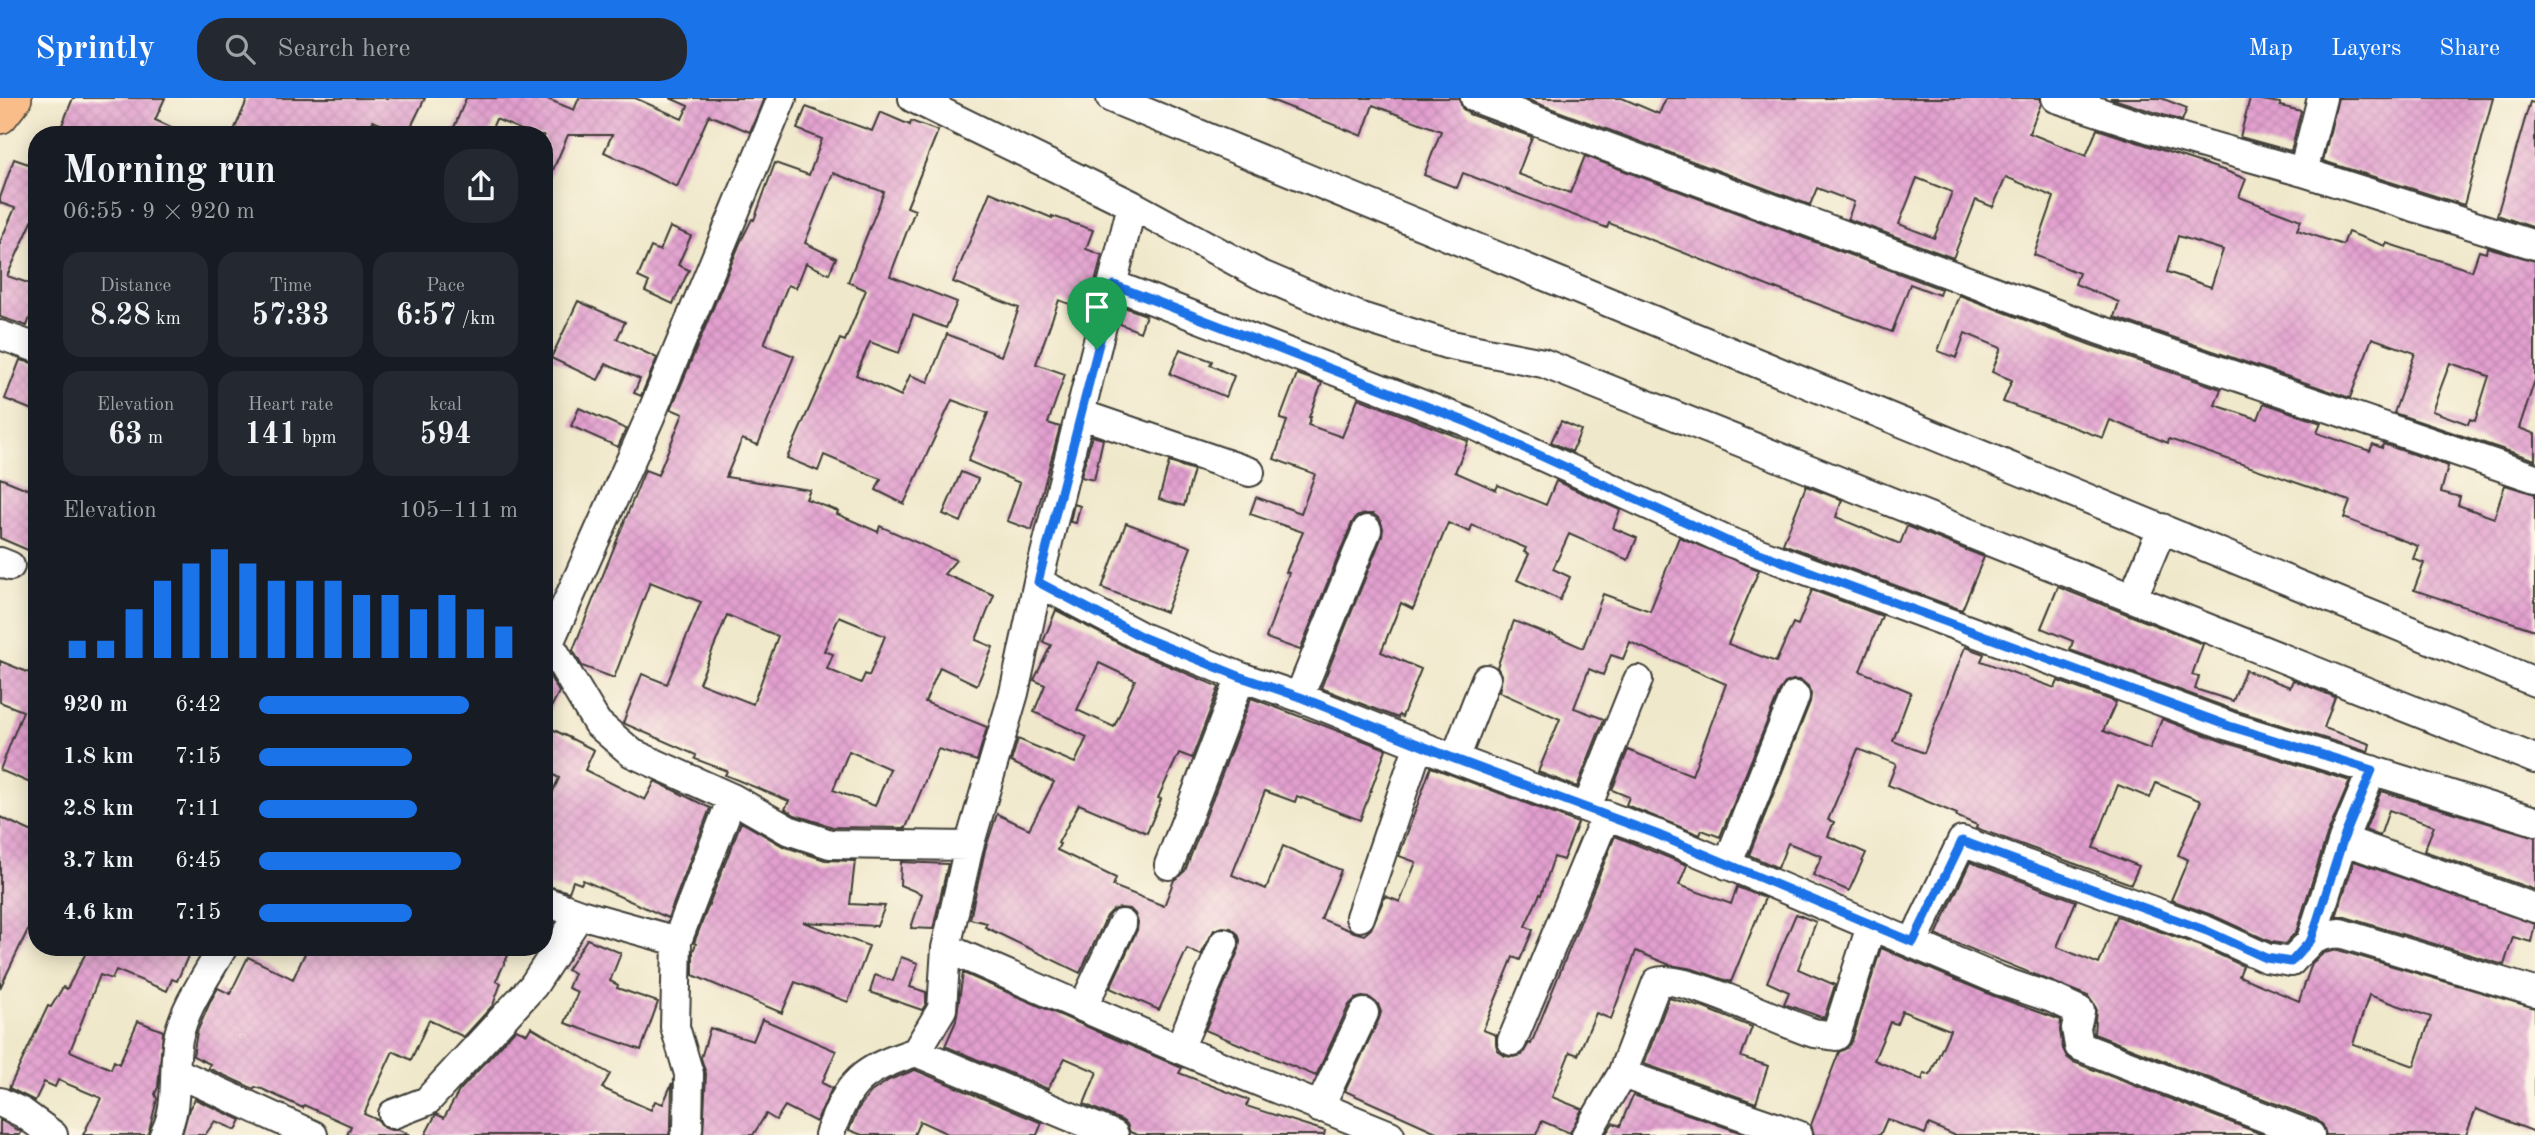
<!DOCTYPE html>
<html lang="en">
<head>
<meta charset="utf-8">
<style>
  :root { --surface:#171b24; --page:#242831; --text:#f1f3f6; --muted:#9ea1a6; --accent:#1a73e8 }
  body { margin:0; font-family:"Old Standard TT",serif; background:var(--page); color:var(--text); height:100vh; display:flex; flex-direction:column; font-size:26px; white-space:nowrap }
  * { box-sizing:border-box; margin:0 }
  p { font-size:23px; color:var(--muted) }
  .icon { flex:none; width:38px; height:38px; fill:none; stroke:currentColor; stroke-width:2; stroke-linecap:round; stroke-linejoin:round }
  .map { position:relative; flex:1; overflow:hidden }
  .panel { position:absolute; left:28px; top:28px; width:525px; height:830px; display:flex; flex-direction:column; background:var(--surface); border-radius:28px; box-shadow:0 4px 18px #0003 }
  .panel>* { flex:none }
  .pin { position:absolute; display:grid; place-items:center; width:60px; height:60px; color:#fff; margin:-72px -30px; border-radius:50% 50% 50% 0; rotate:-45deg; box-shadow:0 0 7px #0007 }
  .pin .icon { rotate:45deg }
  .round { display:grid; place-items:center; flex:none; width:74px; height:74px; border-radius:28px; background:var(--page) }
  .overview { display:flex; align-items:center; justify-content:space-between; height:119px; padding:0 35px }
  h1 { font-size:38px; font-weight:800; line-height:52px }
  .metrics { display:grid; grid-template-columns:repeat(3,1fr); gap:10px; height:119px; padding:7px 35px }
  .metrics div { display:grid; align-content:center; border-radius:18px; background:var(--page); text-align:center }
  .metrics b { font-size:30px; font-weight:800 }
  .metrics small { font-size:19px; font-weight:400 }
  .metrics p { font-size:19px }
  .chart { height:196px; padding:14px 35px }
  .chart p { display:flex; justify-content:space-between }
  .chart svg { width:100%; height:126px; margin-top:7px; stroke:var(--accent); stroke-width:6 }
  ul { padding:0 35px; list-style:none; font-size:23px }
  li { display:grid; grid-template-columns:112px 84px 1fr; align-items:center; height:52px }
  li i { height:18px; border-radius:9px; background:var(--accent) }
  header { display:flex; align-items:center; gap:42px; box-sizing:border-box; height:98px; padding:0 35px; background:var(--accent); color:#fff }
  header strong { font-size:33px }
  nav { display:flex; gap:38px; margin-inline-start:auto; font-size:24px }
  .search { width:490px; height:63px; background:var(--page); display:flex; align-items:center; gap:18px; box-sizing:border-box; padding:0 24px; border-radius:28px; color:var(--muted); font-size:26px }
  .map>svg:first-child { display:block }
  .building { fill:url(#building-cross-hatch); fill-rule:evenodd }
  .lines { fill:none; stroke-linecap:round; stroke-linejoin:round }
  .minor-casing { stroke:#3c3b36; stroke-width:32 }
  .major-casing { stroke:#3c3b36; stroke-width:38 }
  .minor { stroke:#fff; stroke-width:28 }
  .major { stroke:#f8bd88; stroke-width:35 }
  .route-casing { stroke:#fff; stroke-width:14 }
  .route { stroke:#1a73e8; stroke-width:9 }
</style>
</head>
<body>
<header>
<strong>Sprintly</strong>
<div class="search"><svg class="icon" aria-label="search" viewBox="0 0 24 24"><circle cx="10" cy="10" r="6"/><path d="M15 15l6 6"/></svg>Search here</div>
<nav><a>Map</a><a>Layers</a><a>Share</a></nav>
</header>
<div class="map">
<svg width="2535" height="1037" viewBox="0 0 2535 1037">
  <defs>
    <pattern id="building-cross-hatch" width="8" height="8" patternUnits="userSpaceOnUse" patternTransform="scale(1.75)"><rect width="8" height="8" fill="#e29fcf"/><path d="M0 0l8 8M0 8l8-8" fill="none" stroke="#c188b1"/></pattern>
  </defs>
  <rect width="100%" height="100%" fill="#fcf5e5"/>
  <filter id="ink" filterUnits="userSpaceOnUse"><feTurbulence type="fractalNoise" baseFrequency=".0143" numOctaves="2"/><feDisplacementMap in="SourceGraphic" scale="14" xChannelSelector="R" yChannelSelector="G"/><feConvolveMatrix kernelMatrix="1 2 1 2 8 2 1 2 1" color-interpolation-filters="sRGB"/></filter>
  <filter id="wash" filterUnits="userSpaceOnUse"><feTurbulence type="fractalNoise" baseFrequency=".00686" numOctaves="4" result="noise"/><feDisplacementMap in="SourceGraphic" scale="28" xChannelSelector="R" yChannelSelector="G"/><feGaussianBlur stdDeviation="1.57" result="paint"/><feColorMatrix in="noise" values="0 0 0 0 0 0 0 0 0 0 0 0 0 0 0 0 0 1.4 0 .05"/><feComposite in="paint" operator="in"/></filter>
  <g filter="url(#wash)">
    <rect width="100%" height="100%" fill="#f0e8cb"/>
    <g id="blocks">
      <path class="building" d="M73,0H165L155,22L189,37H58Z
        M248,0H425L407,37L373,23L368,37H232Z
        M466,0H545L574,12L579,0H635L682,21L688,8L670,0H764L750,34L709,17L677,89L604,54L612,37H568L544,93V37H533L496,21L489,37H451Z
        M1266,0H1459L1462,10L1469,16L1532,39L1518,76L1570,95L1585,58L1941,191L1939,197L1910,186L1892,234L1775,190V191L1609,125L1607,130L1463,75L1457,90L1424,77L1441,33L1373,7L1362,38Z
        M1523,0H1622L1659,16L1666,0H2040L2041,6L2029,35L2086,58L2097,31L2226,73L2246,81L2239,99L2301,122L2297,132L2343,147L2348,134L2385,148L2386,145L2472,173L2479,153L2486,155L2487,149L2535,163V282L2519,330L2535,336V362L2394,315L2415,255L2372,240L2350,300L2114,219L2119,204L2075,186L2079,175L2034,157L2054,99L2006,79L1993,109L1976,102L1953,160L1848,121L1854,104L1817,90L1810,107ZM1917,80L1952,94L1934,140L1899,126ZM2178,138L2223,152L2211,189L2167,174ZM2450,265L2489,278L2475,323L2470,321L2468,326L2432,313Z
        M2110,0H2161L2187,10L2182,23Z
        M2250,0L2280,5V8L2301,13L2291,53L2240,39Z
        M2338,0H2493L2464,107L2323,63Z
        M2530,4L2535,5V130L2497,117Z
        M806,9L872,33L880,14L910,27L911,23L938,33L907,109L915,112L890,178L957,204L946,230L913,217L899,255L870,244L856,277L901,298L910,277L928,284L947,236L1001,258L1019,210L953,184L990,94L1052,120V118L1093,132L1086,151L1102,157L1088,213L1059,202L1036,266L1065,276L1048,325L1060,329L1032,432L1007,423L1020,385L968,363L988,315L952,302L904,406L876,392L881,381L824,357L818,373L787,360L840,241L845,243L866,192L848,184L884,94L833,75L805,145L836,160L829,176L806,165L796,190L788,187L764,246L794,258L758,347L742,341L726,379L810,392L806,401L838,413L837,416L878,434L880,428L956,462L944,476L994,497L976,542L993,549L977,587L940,569L925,604L987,629L977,663L938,651L906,730L833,729L795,717L785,711L789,703L725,677L727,673L695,661L696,657L623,625L642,576L667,586L701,504L650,484L614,580L582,568L573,552L645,372L658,377L683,316L671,311L740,145L752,121L754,122L775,65L809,77L822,41L797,31ZM727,517L778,538L753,606L699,585ZM839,519L885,538L869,578L865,576L861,585L827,571L833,556L824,553ZM849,653L890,671L875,708L833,692Z
        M14,61L37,69V113L7,178L37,188V199L27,228L0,219V144L15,110L0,105V100Z
        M670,129L691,138L678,167L689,172L673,206L645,193L649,184L638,179L651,149L660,153Z
        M1959,197L2091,247L2221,291L2215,307L2258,321L2264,305L2321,325L2317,335L2370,353L2373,346L2382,350L2383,346L2448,368L2441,394L2460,399L2458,407L2494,420L2505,387L2535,396V532L2414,492L2424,465L2413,461L2418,448L2344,420L2350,403L2169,341L2168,345L2110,322L2103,340L2003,304L2012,282L1992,274L2001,250L1965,235L1956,260L1938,253Z
        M578,203L625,224L617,241L657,260L641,298L634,295L640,281L606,266L598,282L551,260Z
        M1124,209L1146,217L1140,234L1120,226Z
        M1180,251L1212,263L1210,267L1234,278L1226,299L1170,276Z
        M20,262L37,266V314L5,301Z
        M1297,276L1322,285L1309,319H1311L1308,327L1342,339L1358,300L1468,343L1455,374L1496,392L1498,387L1546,407L1556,383L1620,412L1613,430L1637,440L1628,462L1569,436L1553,471L1570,479L1560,502L1517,482L1529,456L1524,454L1526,450L1472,427L1470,434L1448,425L1413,511L1401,505L1381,554L1421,571L1402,619L1399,617L1398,620L1321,590L1382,438L1383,430L1380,421L1373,416H1364L1356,419L1352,425L1300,552L1266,540L1289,475L1286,474L1303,434L1250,416L1256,399L1301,415L1315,376L1274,361L1287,323L1280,321Z
        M579,310L626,331L618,349L571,328Z
        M1561,323L1581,332L1572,354L1551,344Z
        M1092,338L1103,341L1094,382L1081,379Z
        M1169,364L1194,372L1184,408L1159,401Z
        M961,374L978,381L961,424L943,416Z
        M0,380L37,395V456L0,440Z
        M1806,388L1842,402L1836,419L1900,446L1907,428L1984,459L1962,512L1783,446Z
        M1074,406L1080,408L1076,425L1070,424Z
        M1126,425L1191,449L1166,514L1102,490Z
        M1679,439L1759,472L1728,546L1776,564L1793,525L1798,527L1812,492L1882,518L1860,573L1911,594L1893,643L1924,655L1965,549L1984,556L1981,563L2055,590L2058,583L2116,604L2103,633L2150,651L2162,621L2224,644L2350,683L2327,737L2296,834L2285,846L2271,844L2214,818L2171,802L2188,762L2178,757L2201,703L2156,685L2150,700L2118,687L2093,750L2139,768L2131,786L1976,730L1977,727L1956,718L1957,716L1888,687L1896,666L1858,651L1828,722L1834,724L1828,738L1866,755L1849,793L1813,777L1822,758L1788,745L1778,770L1749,757L1810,604L1811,596L1808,588L1801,582H1793L1785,585L1780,592L1720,739L1702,732L1700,737L1626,707L1629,699L1612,692L1628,652L1692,677L1726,586L1630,544L1623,561L1611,557L1603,577L1589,571L1574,610L1604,621L1577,689L1538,674L1560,621L1499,594L1502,579L1497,569L1514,523L1549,537V535L1583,550L1603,496L1650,513Z
        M2058,489L2203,546L2192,577L2199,579L2195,591L2233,603L2245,572L2290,589L2293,582L2335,599L2324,630L2370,646L2368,654L2234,612L2070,552L2073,543L2041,530Z
        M1056,512L1136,554L1219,589L1192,660L1179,655L1158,700L1161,701L1147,735L1079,706L1058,745L1060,746L1057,752L1116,780L1113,788L1164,808L1174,782L1185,773L1251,600L1386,651L1360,722L1297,698L1295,704L1265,693L1232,777L1266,791L1283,748L1341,772L1321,821L1354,834L1364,837L1371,831L1385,798L1400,804L1416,764L1399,758L1431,669L1578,725L1563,762L1554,759L1541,797L1540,796L1525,828L1533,832L1520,862L1513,859L1483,932L1496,937V946L1498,953L1505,958L1513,959L1522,957L1529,945L1531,946L1615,738L1687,767L1679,787L1731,806L1737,789L1765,800L1731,884L1693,871L1670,867L1636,853L1611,921L1596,915L1578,957L1570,954L1552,999L1582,1011L1570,1035L1542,1023L1536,1037H1443L1345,993L1379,921L1381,914L1378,906L1370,900L1362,899L1355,901L1349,907L1316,978L1205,932L1239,851L1240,842L1238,836L1231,830L1223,829L1214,832L1201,857L1187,851L1159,912L1110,890L1137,832L1138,824L1135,816L1130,811L1120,810L1113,812L1107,818L1080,875L985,829L987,825L970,821L985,752L997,716L1029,731L1054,684L1011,664L1018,641L1075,665L1087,639L1034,614L1045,587L1034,582L1051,547L1043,544ZM1099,565L1135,582L1114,629L1077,612Z
        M0,563L37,578V688L0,672L23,613L0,604Z
        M544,569L559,594L544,623Z
        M544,627L594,652L585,672L645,702L655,683L710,710L668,820L583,782L581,786L573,783L569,794L544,787V713L559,680L544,672Z
        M2381,693L2535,739V792L2424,753L2434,728L2389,712L2380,738L2365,732Z
        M0,719L37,736V796L30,812L36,815L0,890Z
        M741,724L783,748L825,762L855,763L850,806L885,808L877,828L803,824L869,848L848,904L795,884L782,915L693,877V853L696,846L694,845Z
        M2354,763L2535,826L2531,844L2513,839L2504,867L2345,819H2336Z
        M901,764L948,766L933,831L911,830L922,796L900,787Z
        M1970,764L2076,803L2057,849L2099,866L2117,818L2201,848L2243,868L2239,878L2299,903L2312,865L2324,855L2338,852L2535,910V1034L2476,1011L2466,1037H2326L2323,1027L2316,1021L2094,936L2096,910L2088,898L1936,837ZM2369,897L2431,919L2414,968L2353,946Z
        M1796,816L1816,824L1798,871L1835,887L1824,920L1784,906L1789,894L1767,884Z
        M544,821L555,824L544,840Z
        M587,841L621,855L610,883L618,887L617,890L658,904L641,952L565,925L578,894L568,890L574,875L567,872Z
        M89,849H192L177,883L172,881L167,893L116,872L112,881L100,877L70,953L111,971L114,963L119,966L138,923L163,933L158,989L155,996L157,1001L148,1037H83L101,1000L58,982L55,989L44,984L35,1003L9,990L48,908L51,909L63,889L67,891Z
        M308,849H512L496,883L501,885L493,907L464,939L429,922L411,962L393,953L364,1016L378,1022L383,1029L391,1032H399L410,1037H347L351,1028L304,1007L303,1010L262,991L255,989L254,991L208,970L210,966L193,958L197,934L211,902L218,890L230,896L248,859L293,881Z
        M1881,850L1994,898L2061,922L2060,933L2063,951L2067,959L2073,964L2264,1037H1954L1929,1026L1925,1036L1887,1021L1880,1037H1814L1811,1027L1839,954L1847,950L1852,943ZM1902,913L1950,932L1930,977L1924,975L1922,982L1874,962L1890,924L1897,926Z
        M901,859L918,865L910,889L926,894V906L922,912L870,894L875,877L893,883Z
        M963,875L1182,970L1179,975L1249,1002L1246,1008L1325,1033L1324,1037H1138L1130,1034L1127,1026L1121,1022L1084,1006L1097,974L1065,960L1048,991L945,948L956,923Z
        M1669,900L1704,910L1752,929L1741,959L1768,968L1756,1005L1644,966Z
        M762,921L836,953L822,985L832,990L816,1024L785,1008L776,1022L766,1016L753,1037H703L706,976L701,960L710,930L753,943Z
        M531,929L610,976L602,990L651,1012L655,1003L663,1006L672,985L671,1027L669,1037H425L436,1016L444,1020L459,993L516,931L527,936Z
        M915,972L1042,1025L1037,1037H950L920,1023L914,1037H862L849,1032L858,1011L871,994L889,982Z
        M1633,997L1745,1036V1037H1605L1613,1025L1620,1028Z
        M195,1001L241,1022L236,1032L215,1023L205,1037H182L189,1011Z
        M0,1022L21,1034L20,1037H0Z"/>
    </g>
  </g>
  <g filter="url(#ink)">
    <use href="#blocks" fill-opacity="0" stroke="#3c3b36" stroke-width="2"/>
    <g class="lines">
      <defs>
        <path id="minor" d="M913,0L1132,107L1259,176L1358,218L1446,246L1543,265L2535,661
          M1111,0L2535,584
          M1475,0L2097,231L2535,380
          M2056,0L2154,32L2303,74L2535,147
          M2303,74L2322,0
          M1114,187L1467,324L1727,443L2229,628L2535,723
          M0,237L37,250
          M1080,316L1250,374
          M0,464L10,468
          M1038,484L1142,539L1241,579L1299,599L1455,661L1656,736L2001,883L2052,900L2080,913L2076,930L2079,948L2310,1037
          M2133,499L2162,430
          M549,545L597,625L632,655L732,700L788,732L830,746L969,748
          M544,549L549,545L650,319L782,0
          M1299,599L1367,432
          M1455,661L1486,581
          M1587,709L1638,582
          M2343,742L2535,810
          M1169,767L1241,579
          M1727,767L1795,598
          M544,803L580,816L677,843
          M1360,819L1419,646
          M2311,842L2343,742L2372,672
          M1913,844L1962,743L2207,833L2266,860L2291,864C2308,845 2313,837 2340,835L2535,894
          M946,850L1179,951L1390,1037
          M1083,909L1122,826
          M1512,943L1606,717
          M1179,951L1224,845
          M916,954L1114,1037
          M176,974L313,1037
          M1622,976L1798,1037
          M0,1004L23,1015L53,1037
          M1319,1010L1364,915
          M393,1016L427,1003L533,888L580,816
          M164,1037C180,1008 172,974 178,941C184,909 207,878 223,849
          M685,1037L688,1031L689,976L675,929L677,843L732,700
          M829,1037C849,982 861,972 916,954L942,911L946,850L969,748L1014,595L1038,484L1132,107
          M1586,1037L1622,976L1657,884C1683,875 1782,926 1814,935C1821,936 1829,937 1836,938L1871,828"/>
        <path id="major" d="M0,18L14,0"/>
      </defs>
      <use href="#minor" class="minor-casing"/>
      <use href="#major" class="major-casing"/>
      <use href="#minor" class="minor"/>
      <use href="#major" class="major"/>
    </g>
  </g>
  <g class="lines" filter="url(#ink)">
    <defs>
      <path id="route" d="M1114,187L1467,324L1727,443L2229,628L2372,672L2343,742L2311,842L2291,864L2266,860L2207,833L1962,743L1913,844L1656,736L1455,661L1300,599L1241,579L1142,539L1038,484Z"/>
    </defs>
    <use href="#route" class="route-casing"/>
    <use href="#route" class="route"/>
  </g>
</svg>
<div class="pin" style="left:1097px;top:251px;background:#1e9e55"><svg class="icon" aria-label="arrive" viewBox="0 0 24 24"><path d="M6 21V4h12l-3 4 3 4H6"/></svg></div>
<section class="panel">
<div class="overview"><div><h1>Morning run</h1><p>06:55 · 9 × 920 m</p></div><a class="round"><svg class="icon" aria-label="share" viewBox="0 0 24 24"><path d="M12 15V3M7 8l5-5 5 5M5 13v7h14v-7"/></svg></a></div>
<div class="metrics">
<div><p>Distance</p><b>8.28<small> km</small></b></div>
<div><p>Time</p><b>57:33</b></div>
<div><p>Pace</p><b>6:57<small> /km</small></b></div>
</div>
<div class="metrics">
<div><p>Elevation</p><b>63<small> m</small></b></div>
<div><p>Heart rate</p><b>141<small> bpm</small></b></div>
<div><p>kcal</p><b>594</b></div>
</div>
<div class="chart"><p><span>Elevation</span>105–111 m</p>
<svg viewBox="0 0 160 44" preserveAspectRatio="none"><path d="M5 44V38M15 44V38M25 44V27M35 44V17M45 44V11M55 44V6M65 44V11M75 44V17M85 44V17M95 44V17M105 44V22M115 44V22M125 44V27M135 44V22M145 44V27M155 44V33"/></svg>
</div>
<ul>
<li><b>920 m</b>6:42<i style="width:81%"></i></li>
<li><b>1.8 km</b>7:15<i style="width:59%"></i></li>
<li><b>2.8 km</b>7:11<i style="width:61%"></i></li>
<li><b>3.7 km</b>6:45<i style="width:78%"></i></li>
<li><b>4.6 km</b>7:15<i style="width:59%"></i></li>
</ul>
</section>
</div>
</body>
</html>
